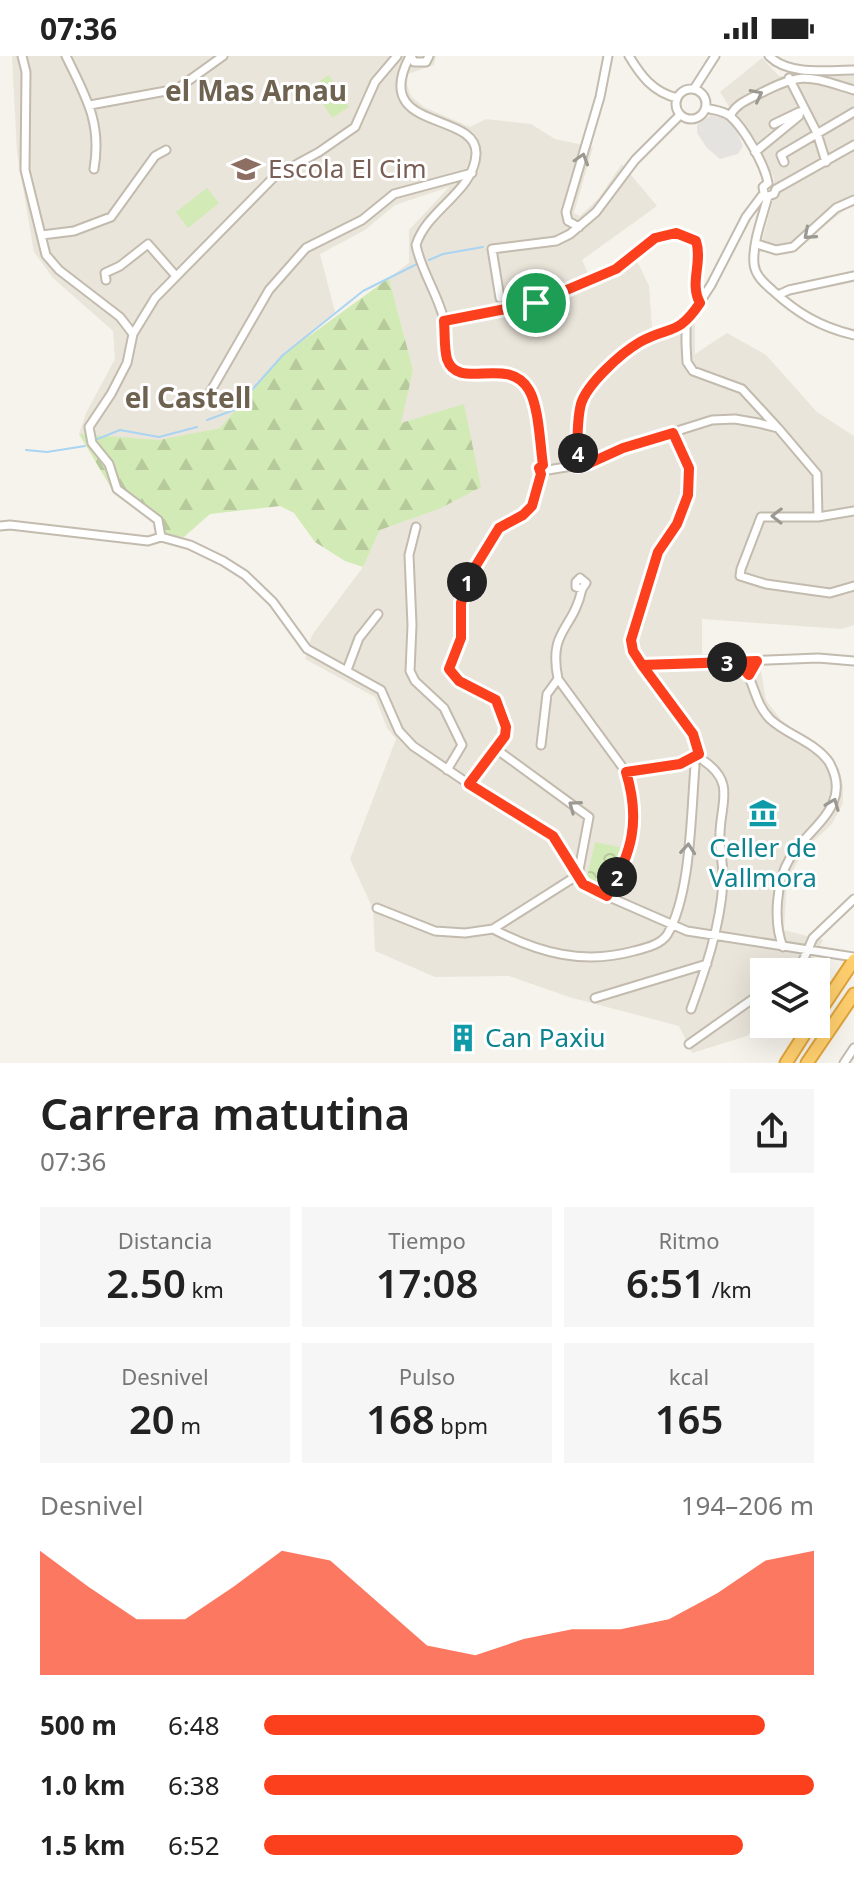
<!DOCTYPE html>
<html lang="es">
<head>
<meta charset="utf-8">
<style>
  :root { --surface:#fff; --page:#f6f6f6; --text:#222; --muted:#767676; --accent:#fc3f1d }
  body { margin:0; font-family:"Noto Sans",sans-serif; background:var(--page); color:var(--text); height:100vh; display:flex; flex-direction:column; font-size:30px; white-space:nowrap }
  * { box-sizing:border-box; margin:0 }
  p { font-size:26px; color:var(--muted) }
  .icon { flex:none; width:44px; height:44px; fill:none; stroke:currentColor; stroke-width:2; stroke-linecap:round; stroke-linejoin:round }
  .map { position:relative; height:1007px; overflow:hidden }
  .sheet { display:flex; flex-direction:column; background:var(--surface); flex:1 }
  .sheet>* { flex:none }
  .tools { position:absolute; left:750px; top:902px; display:grid; gap:16px }
  .tools a { display:grid; place-items:center; width:80px; height:80px; border-radius:0px; background:var(--surface); box-shadow:0 8px 32px #0002; font-size:40px }
  .pin { position:absolute; display:grid; place-items:center; width:68px; height:68px; color:#fff; margin:-34px; border:4px solid #fff; border-radius:50%; box-shadow:0 2px 8px #0007 }
  .km { position:absolute; width:40px; height:40px; margin:-20px; border-radius:50%; background:#222; color:#fff; font-size:22px; line-height:40px; text-align:center }
  .round { display:grid; place-items:center; flex:none; width:84px; height:84px; border-radius:0px; background:var(--page) }
  .summary { display:flex; align-items:center; justify-content:space-between; height:136px; padding:0 40px }
  h1 { font-size:44px; font-weight:600; line-height:60px }
  .figures { display:grid; grid-template-columns:repeat(3,1fr); gap:12px; height:136px; padding:8px 40px }
  .figures div { display:grid; align-content:center; border-radius:0px; background:var(--page); text-align:center }
  .figures b { font-size:40px; font-weight:600 }
  .figures small { font-size:22px; font-weight:400 }
  .figures p { font-size:22px }
  .chart { height:224px; padding:16px 40px }
  .chart p { display:flex; justify-content:space-between }
  .chart svg { width:100%; height:144px; margin-top:8px; fill:var(--accent); opacity:.7 }
  ul { padding:0 40px; list-style:none; font-size:26px }
  li { display:grid; grid-template-columns:128px 96px 1fr; align-items:center; height:60px }
  li i { height:20px; border-radius:10px; background:var(--accent) }
  .status { display:flex; justify-content:space-between; align-items:center; height:56px; padding:0 40px; background:var(--surface); direction:ltr }
  .status svg { height:22px; fill:currentColor }
  .map>svg:first-child { display:block }
  .residential { fill:#eae5da }
  .green { fill:#d2eab5 }
  .forest { fill:url(#forest-firs) }
  .park { fill:url(#park-crowns) }
  .parking { fill:#e5e3e0 }
  .lines { fill:none; stroke-linecap:round; stroke-linejoin:round }
  .stream { stroke:#a9d4f2; stroke-width:2 }
  .minor-casing { stroke:#c2bbae; stroke-width:11 }
  .highway-casing { stroke:#e0a43c; stroke-width:15 }
  .minor { stroke:#fff; stroke-width:7 }
  .highway { stroke:#ffcf6e; stroke-width:11 }
  .oneway { stroke:#9c9892 }
  .route-casing { stroke:#fff; stroke-width:16 }
  .route { stroke:#fc3f1d; stroke-width:10 }
  .labels { text-anchor:middle; stroke-width:6; stroke-linejoin:round; paint-order:stroke }
  .education-label { font-size:26px; fill:#785e54; stroke:#fff; text-anchor:start }
  .culture-label { font-size:26px; fill:#0d838f; stroke:#fff }
  .neighbourhood-label { font-size:28px; font-weight:bold; fill:#6e6250; stroke:#fff }
</style>
</head>
<body>
<div class="status"><b>07:36</b><svg viewBox="0 0 49 12"><path d="M0 12V9h3v3zM5 12V6h3v6zM10 12V3h3v9zM15 12V0h3v12zM26 1h20v11H26zM47 4h2v5h-2z"/></svg></div>
<div class="map">
<svg width="854" height="1007" viewBox="0 0 854 1007">
  <defs>
    <pattern id="forest-firs" width="22" height="20" patternUnits="userSpaceOnUse" patternTransform="scale(2)"><rect width="22" height="20" fill="#d2eab5"/><path d="M5 1l3.5 6h-7zM16 11l3.5 6h-7z" fill="#b6ca9c"/></pattern>
    <pattern id="park-crowns" width="20" height="18" patternUnits="userSpaceOnUse" patternTransform="scale(2)"><rect width="20" height="18" fill="#d2eab5"/><path d="M2 6a3 3 0 1 1 6 0M12 15a3 3 0 1 1 6 0" fill="none" stroke="#b6ca9c"/></pattern>
  </defs>
  <rect width="100%" height="100%" fill="#f6f3ec"/>
  <path class="residential" d="M12,0H436L434,9L408,18L407,29L411,40L424,51L470,71L486,63L531,68L555,83L593,91L574,157L580,160L598,143L622,108L657,150L582,204L589,220L629,196L638,207L649,230L652,272L676,264L695,268V298L727,277L766,299L817,356L854,380V569L842,573L702,563V598H758L766,644L781,664L828,700L839,713L843,729V747L832,768L804,794L787,826L784,874L823,884L806,916H764V965L747,980L692,997L679,970L569,941L509,920L435,921L375,895L373,853L350,803L396,683L387,672L375,641L305,603L312,579L363,511L380,474L439,453L400,368L413,314L389,222L409,207V174L449,131L395,149L365,174L320,198L335,256L287,300L220,372L161,385L79,378L86,357L115,303L113,275L53,222L34,196L17,97Z
    M762,2L779,20H854V147L790,196H759L773,144L774,121L720,36Z"/>
  <path class="green" d="M329,19L349,51L332,62L312,30Z
    M207,132L219,147L188,172L176,156Z"/>
  <path class="forest" d="M389,222L413,314L401,367L464,348L481,431L439,453L380,474L363,511L345,505L315,486L294,457L280,450L210,458L184,481L165,479L162,464L113,435L79,378L159,384L220,372L283,299Z"/>
  <path class="park" d="M595,786L624,792L610,825L599,830L587,821Z"/>
  <path class="parking" d="M711,59L728,63L735,71L743,90L738,98L720,103L707,92L697,77V69Z"/>
  <g class="lines">
    <path class="stream" d="M429,204L443,198L483,191
      M207,364L234,354L283,299L363,235L417,208
      M95,384L120,374L159,381L197,371
      M26,394L47,396L85,390"/>
    <defs>
      <path id="minor" d="M22,0L26,16L25,114L46,199L59,214L120,261L133,278
        M66,0C86,41 102,67 94,113
        M410,0C369,77 478,54 476,98C474,136 427,153 416,189C421,215 438,238 444,264C447,279 442,300 453,312C468,330 511,299 530,336C539,353 540,389 543,409
        M411,0L414,6H426L429,0
        M629,0C641,20 653,36 677,42
        M769,0C789,20 828,14 854,14
        M789,22L817,77L826,106
        M676 48a15 15 0 1 1 30 0a15 15 0 1 1-30 0Z
        M694,33L715,0
        M90,49L177,33L223,0
        M706,52C713,54 724,55 730,60C744,72 765,109 768,127
        M730,60C736,48 747,44 759,38C803,15 807,20 854,34
        M774,68L799,56
        M755,96L799,60L800,56
        M784,106L781,99L854,56
        M768,127L763,131L764,137L746,161L711,229L686,267V288L687,306L693,315L742,333L777,371
        M768,140C763,160 752,187 754,208C755,219 764,227 772,234C797,257 820,271 854,279
        M768,140L774,138L776,133L854,89
        M579,171L568,165L566,156L600,41L608,0
        M42,179L74,175L111,161L155,100L166,94
        M757,188L776,194L793,191L836,152L854,144
        M106,224L105,217L120,210L148,188L176,220
        M778,239L789,234L854,220
        M500,242L492,193L556,185L570,178L596,156L635,104L680,59
        M444,265L516,253L555,241L616,213L655,182L666,178L685,179L698,189L695,234L700,247
        M205,345L269,234L306,192L362,164L394,138L472,117
        M673,377L689,412L688,439L677,468L658,496L631,590L635,601L680,658L693,678L699,698
        M577,410L581,350L586,337L609,311L640,286L686,267
        M548,414L590,407L623,392L712,364L735,363L758,367L778,372L817,418L818,461
        M854,455L818,461H761L741,513L740,520L766,528L830,537L854,530
        M0,470L10,469L148,485L161,481
        M416,471L409,499L412,569L410,615L415,625L444,652L462,689L447,714
        M161,481L190,489L223,505L245,519L273,546L307,593L381,634L399,675L413,690L488,741L549,777L558,786L583,828L591,833L687,875L854,901
        M161,481L158,464L117,433L109,408L92,387L89,371L111,338L127,307L133,278L155,242L275,120L319,96L355,71L375,26L397,0
        M737,606C755,619 752,645 770,663C787,679 815,686 829,706C854,750 809,771 790,802C776,825 773,866 783,891
        M642,609L818,602L854,605
        M347,614L359,582L378,558
        M558,623C548,573 573,575 582,533L576,531V526L580,522L586,527L582,533
        M541,689L547,638L558,623L626,716C641,764 632,797 607,840
        M496,693L589,761L578,819
        M626,716L657,713L691,703
        M469,728L507,675L496,644L459,625L450,617L449,610L461,582V547L472,516L499,472L523,459L532,450L541,418
        M377,852L435,875L465,877L493,873L578,819
        M493,873C539,897 583,909 634,895C645,892 660,889 667,879C691,839 691,757 695,710
        M791,916L801,909L813,882L854,843
        M595,942L707,908
        M691,953C706,912 720,871 723,827C724,810 719,794 720,777C721,746 735,726 704,705
        M689,988L764,935
        M844,1007L854,992"/>
      <path id="highway" d="M816,961L854,904
        M786,1007L811,968
        M807,1007L854,938"/>
    </defs>
    <use href="#minor" class="minor-casing"/>
    <use href="#highway" class="highway-casing"/>
    <use href="#minor" class="minor"/>
    <use href="#highway" class="highway"/>
  </g>
  <defs><path id="oneway-chevron" d="M-2-3.5L2.5 0L-2 3.5" fill="none" stroke-width="1.6" stroke-linecap="round" stroke-linejoin="round" transform="scale(2)"/></defs>
  <g class="oneway">
    <use href="#oneway-chevron" transform="translate(757 39) rotate(-27)"/>
    <use href="#oneway-chevron" transform="translate(582 103) rotate(-73)"/>
    <use href="#oneway-chevron" transform="translate(809 178) rotate(139)"/>
    <use href="#oneway-chevron" transform="translate(777 460) rotate(-179)"/>
    <use href="#oneway-chevron" transform="translate(833 748) rotate(-68)"/>
    <use href="#oneway-chevron" transform="translate(574 750) rotate(-144)"/>
    <use href="#oneway-chevron" transform="translate(688 793) rotate(-85)"/>
  </g>
  <g class="lines">
    <defs>
      <path id="route" d="M536,247L444,265C445,277 444,292 447,303C458,336 508,298 529,334C539,351 540,389 543,409L539,412L541,418L532,450L523,459L499,472L472,516L461,547V582L449,613L459,625L496,644L506,671L505,680L469,728L553,780L583,828L607,840C632,797 641,765 626,716L680,708L699,698L693,678L642,609L757,605L749,619L737,606L642,609L633,595L631,584L658,496L677,468L688,439L689,412L673,377L623,392L590,407L577,410C578,390 576,367 581,348C587,328 621,297 640,286C670,269 677,281 700,247C689,227 703,206 696,185L676,177L655,182L616,213L536,247"/>
    </defs>
    <use href="#route" class="route-casing"/>
    <use href="#route" class="route"/>
  </g>
  <defs>
    <symbol id="school-bare" viewBox="-9 -9 18 18"><path d="M0-5L7-2L0 1L-7-2ZM-4 1L0 2.5L4 1V4Q0 6-4 4Z" fill="#8d6e63" stroke="#fff" stroke-width="2.5" paint-order="stroke"/></symbol>
    <symbol id="museum-bare" viewBox="-9 -9 18 18"><path d="M0-6L6-3V-2H-6V-3ZM-5-1h2V3h-2ZM-1-1h2V3h-2ZM3-1h2V3H3ZM-6 4H6V6H-6Z" fill="#0f9aa8" stroke="#fff" stroke-width="2.5" paint-order="stroke"/></symbol>
    <symbol id="building-bare" viewBox="-9 -9 18 18"><path d="M-4-6H4V6H1V3H-1V6H-4ZM-2.5-4.3h1.7v1.8h-1.7ZM.8-4.3h1.7v1.8H.8ZM-2.5-1h1.7V.8h-1.7ZM.8-1h1.7V.8H.8Z" fill="#0f9aa8" stroke="#fff" stroke-width="2.5" paint-order="stroke"/></symbol>
  </defs>
  <g fill-rule="evenodd">
    <use href="#school-bare" x="226" y="93" width="40" height="40"/>
    <use href="#museum-bare" x="743" y="737" width="40" height="40"/>
    <use href="#building-bare" x="443" y="962" width="40" height="40"/>
  </g>
  <g class="labels">
    <g class="education-label">
      <text x="268" y="122">Escola El Cim</text>
    </g>
    <g class="culture-label">
      <text x="763" y="801">Celler de<tspan x="763" dy="30">Vallmora</tspan></text>
      <text x="485" y="991" text-anchor="start">Can Paxiu</text>
    </g>
    <g class="neighbourhood-label">
      <text x="256" y="45">el Mas Arnau</text>
      <text x="188" y="352">el Castell</text>
    </g>
  </g>
</svg>
<div class="tools">
<a><svg class="icon" aria-label="layers" viewBox="0 0 24 24"><path d="M12 4l9 5-9 5-9-5zM3 14l9 5 9-5"/></svg></a>
</div>
<div class="pin" style="left:536px;top:247px;background:#1e9e55"><svg class="icon" aria-label="arrive" viewBox="0 0 24 24"><path d="M6 21V4h12l-3 4 3 4H6"/></svg></div>
<b class="km" style="left:467px;top:526px">1</b>
<b class="km" style="left:617px;top:821px">2</b>
<b class="km" style="left:727px;top:606px">3</b>
<b class="km" style="left:578px;top:397px">4</b>
</div>
<section class="sheet">
<div class="summary"><div><h1>Carrera matutina</h1><p>07:36</p></div><a class="round"><svg class="icon" aria-label="share" viewBox="0 0 24 24"><path d="M12 15V3M7 8l5-5 5 5M5 13v7h14v-7"/></svg></a></div>
<div class="figures">
<div><p>Distancia</p><b>2.50<small> km</small></b></div>
<div><p>Tiempo</p><b>17:08</b></div>
<div><p>Ritmo</p><b>6:51<small> /km</small></b></div>
</div>
<div class="figures">
<div><p>Desnivel</p><b>20<small> m</small></b></div>
<div><p>Pulso</p><b>168<small> bpm</small></b></div>
<div><p>kcal</p><b>165</b></div>
</div>
<div class="chart"><p><span>Desnivel</span>194–206 m</p>
<svg viewBox="0 0 160 44" preserveAspectRatio="none"><path d="M0 44V6L10 17L20 27L30 27L40 17L50 6L60 9L70 22L80 35L90 38L100 33L110 30L120 30L130 27L140 19L150 9L160 6V44z"/></svg>
</div>
<ul>
<li><b>500 m</b>6:48<i style="width:91%"></i></li>
<li><b>1.0 km</b>6:38<i style="width:100%"></i></li>
<li><b>1.5 km</b>6:52<i style="width:87%"></i></li>
</ul>
</section>
</body>
</html>
